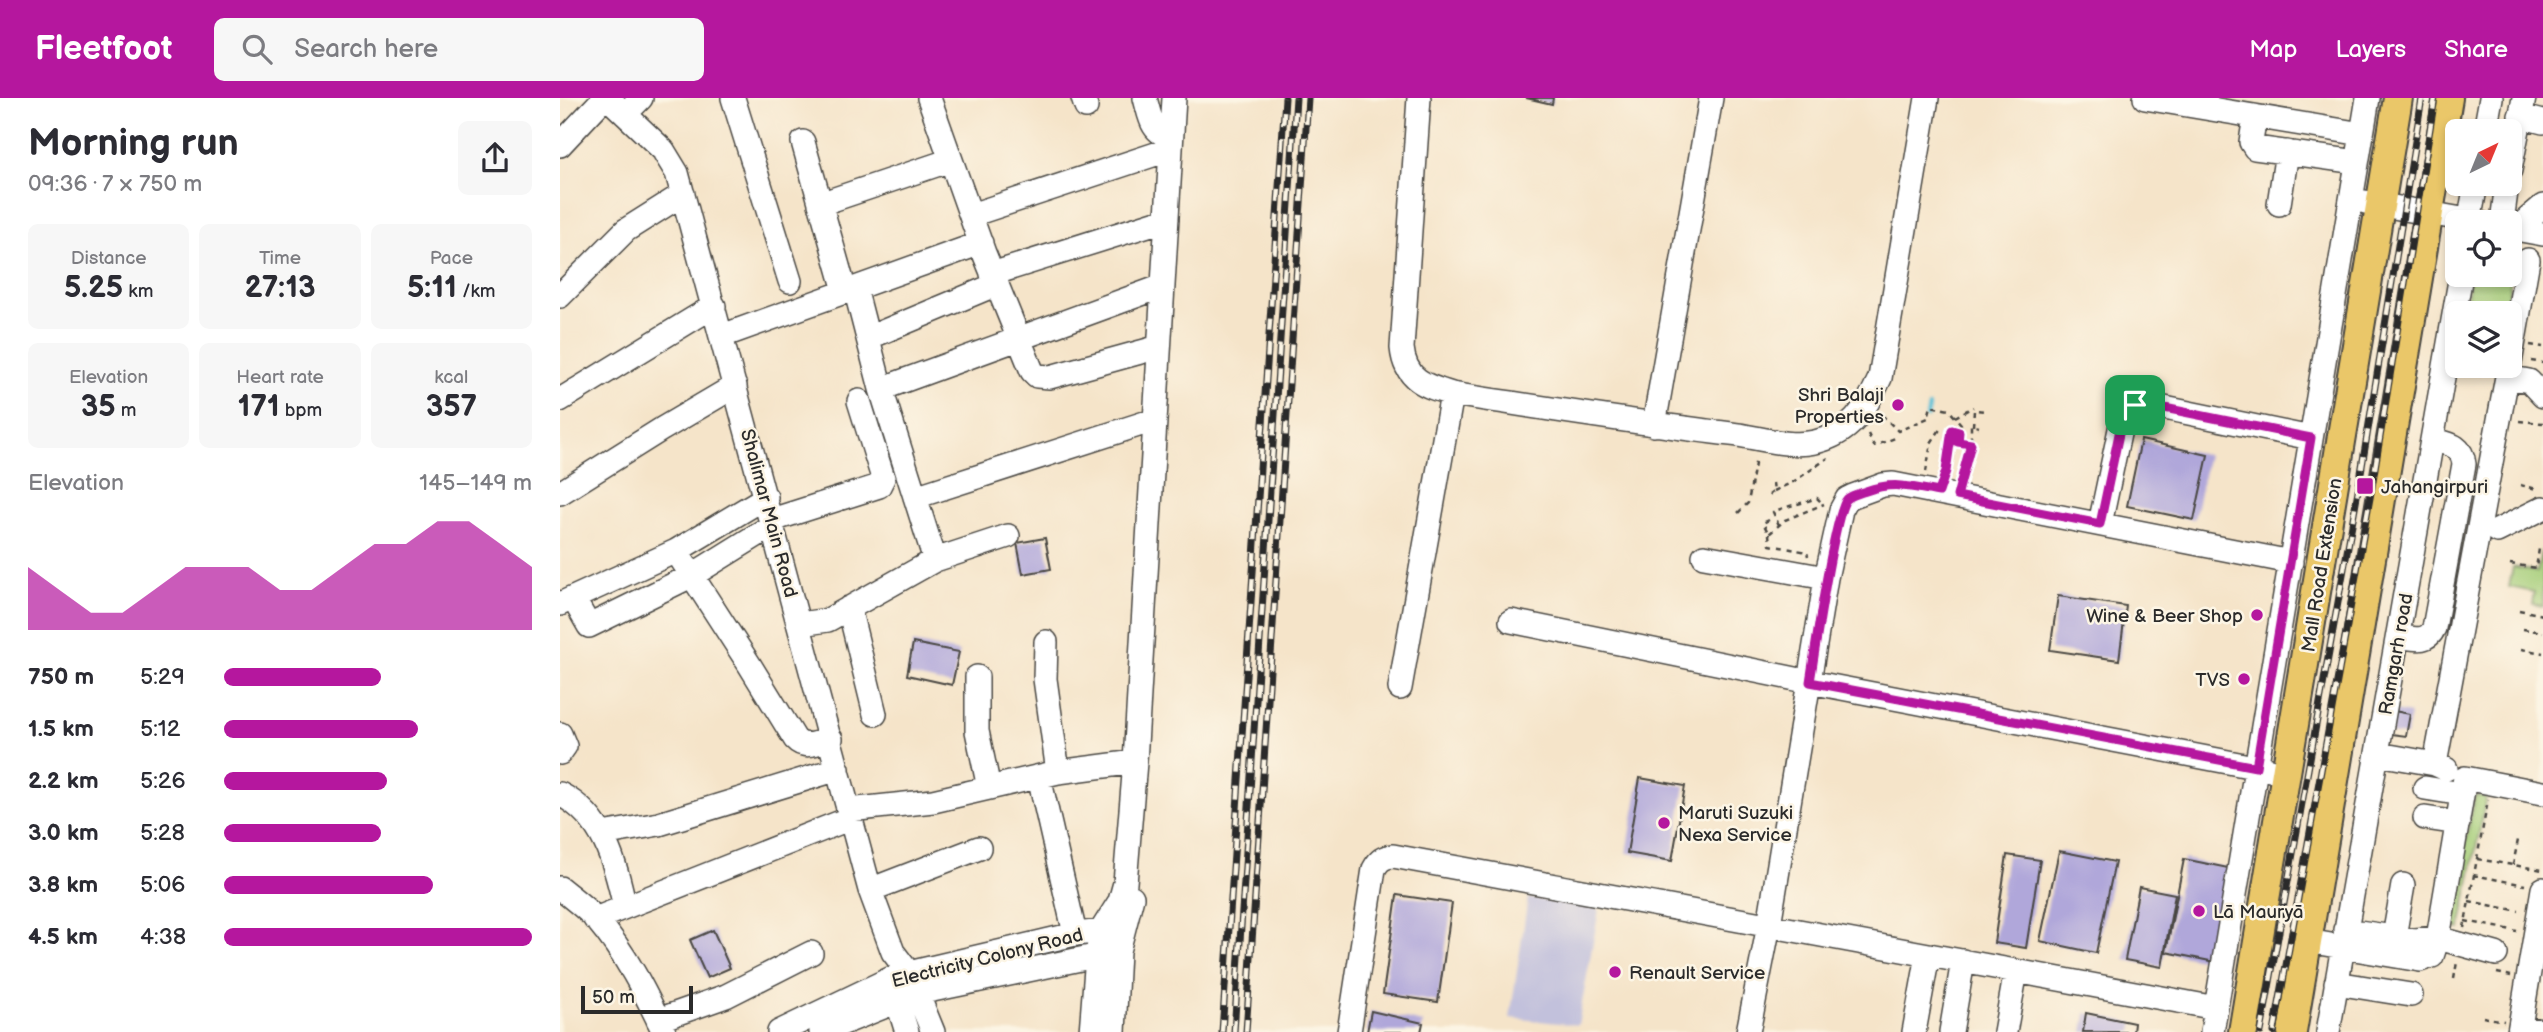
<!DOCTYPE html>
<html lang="en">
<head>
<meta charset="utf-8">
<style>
  :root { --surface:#fff; --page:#f7f7f7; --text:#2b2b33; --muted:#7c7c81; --accent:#b5179e }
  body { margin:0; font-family:"Balsamiq Sans",sans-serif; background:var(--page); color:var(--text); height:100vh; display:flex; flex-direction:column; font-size:26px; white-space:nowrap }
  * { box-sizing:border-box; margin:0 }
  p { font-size:23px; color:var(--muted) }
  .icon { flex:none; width:38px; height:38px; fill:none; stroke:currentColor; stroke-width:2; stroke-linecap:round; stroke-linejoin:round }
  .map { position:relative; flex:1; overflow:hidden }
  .panel { display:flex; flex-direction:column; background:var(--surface); width:560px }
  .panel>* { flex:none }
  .needle { width:46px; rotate:43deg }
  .tools { position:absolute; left:1885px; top:21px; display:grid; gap:14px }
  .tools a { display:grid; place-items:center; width:77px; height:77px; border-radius:10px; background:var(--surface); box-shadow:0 4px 10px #0003; font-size:35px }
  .scale { position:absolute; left:21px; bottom:18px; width:112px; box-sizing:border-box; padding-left:7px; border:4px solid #2b2b2b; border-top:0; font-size:19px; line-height:24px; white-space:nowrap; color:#2b2b2b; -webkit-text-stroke:5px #fcf5e5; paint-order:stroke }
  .pin { position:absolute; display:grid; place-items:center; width:60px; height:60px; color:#fff; margin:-30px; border-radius:14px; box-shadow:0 4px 10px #0006 }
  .round { display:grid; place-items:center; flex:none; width:74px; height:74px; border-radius:10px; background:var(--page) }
  .headline { display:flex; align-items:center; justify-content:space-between; height:119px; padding:0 28px }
  h1 { font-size:38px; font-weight:600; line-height:52px }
  .metrics { display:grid; grid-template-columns:repeat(3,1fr); gap:10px; height:119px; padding:7px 28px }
  .metrics div { display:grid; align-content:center; border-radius:10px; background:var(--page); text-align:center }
  .metrics b { font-size:30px; font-weight:600 }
  .metrics small { font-size:19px; font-weight:400 }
  .metrics p { font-size:19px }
  .chart { height:196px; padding:14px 28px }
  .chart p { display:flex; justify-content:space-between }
  .chart svg { width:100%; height:126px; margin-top:7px; fill:var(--accent); opacity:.7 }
  ul { padding:0 28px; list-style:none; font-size:23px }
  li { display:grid; grid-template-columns:112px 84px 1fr; align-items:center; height:52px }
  li i { height:18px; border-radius:9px; background:var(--accent) }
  header { display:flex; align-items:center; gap:42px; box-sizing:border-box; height:98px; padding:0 35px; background:var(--accent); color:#fff }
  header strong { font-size:33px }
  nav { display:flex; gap:38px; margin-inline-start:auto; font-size:24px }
  .search { width:490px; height:63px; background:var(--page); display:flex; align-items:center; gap:18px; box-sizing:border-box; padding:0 24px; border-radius:10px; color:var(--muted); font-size:26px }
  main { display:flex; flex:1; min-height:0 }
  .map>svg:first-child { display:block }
  .industrial { fill:#c2c1dc }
  .green { fill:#a4cd78; stroke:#687c52; stroke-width:2 }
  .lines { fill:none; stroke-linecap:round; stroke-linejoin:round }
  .stream { stroke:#59c0d6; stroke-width:4.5 }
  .building { fill:#b0a7da }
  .minor-casing { stroke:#494743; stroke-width:26 }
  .major-casing { stroke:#494743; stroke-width:32 }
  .path { stroke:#494743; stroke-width:2.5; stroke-dasharray:5 5; stroke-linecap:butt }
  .minor { stroke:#fff; stroke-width:23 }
  .major { stroke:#eac769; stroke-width:28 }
  .rail-casing { stroke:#2b2b2b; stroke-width:7 }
  .rail { stroke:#fcf5e5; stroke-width:4.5; stroke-dasharray:13; stroke-linecap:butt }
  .route-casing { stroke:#fff; stroke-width:14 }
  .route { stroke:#b5179e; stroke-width:9 }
  .poi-dot { fill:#b5179e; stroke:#fcf5e5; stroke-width:2.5 }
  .labels { text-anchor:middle; stroke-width:5; stroke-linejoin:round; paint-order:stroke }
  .poi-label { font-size:19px; fill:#2b2b2b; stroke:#fcf5e5; text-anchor:start }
  .street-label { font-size:19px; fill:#2b2b2b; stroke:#fcf5e5 }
</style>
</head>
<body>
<header>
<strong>Fleetfoot</strong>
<div class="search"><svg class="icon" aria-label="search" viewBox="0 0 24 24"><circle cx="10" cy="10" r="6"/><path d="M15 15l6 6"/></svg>Search here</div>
<nav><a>Map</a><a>Layers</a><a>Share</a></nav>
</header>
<main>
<section class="panel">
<div class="headline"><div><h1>Morning run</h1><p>09:36 · 7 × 750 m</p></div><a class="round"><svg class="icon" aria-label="share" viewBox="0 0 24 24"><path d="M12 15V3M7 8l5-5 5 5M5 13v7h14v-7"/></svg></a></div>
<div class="metrics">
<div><p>Distance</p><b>5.25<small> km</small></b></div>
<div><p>Time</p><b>27:13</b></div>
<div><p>Pace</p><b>5:11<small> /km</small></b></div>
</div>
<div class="metrics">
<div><p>Elevation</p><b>35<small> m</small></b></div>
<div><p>Heart rate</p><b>171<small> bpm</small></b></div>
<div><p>kcal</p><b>357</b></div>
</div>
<div class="chart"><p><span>Elevation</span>145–149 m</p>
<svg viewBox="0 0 160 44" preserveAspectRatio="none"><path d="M0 44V22L10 30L20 38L30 38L40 30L50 22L60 22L70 22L80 30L90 30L100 22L110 14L120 14L130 6L140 6L150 14L160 22V44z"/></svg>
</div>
<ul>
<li><b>750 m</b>5:29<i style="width:51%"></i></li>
<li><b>1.5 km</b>5:12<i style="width:63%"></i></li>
<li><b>2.2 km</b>5:26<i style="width:53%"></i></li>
<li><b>3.0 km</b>5:28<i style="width:51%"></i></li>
<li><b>3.8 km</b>5:06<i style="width:68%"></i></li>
<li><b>4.5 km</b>4:38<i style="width:100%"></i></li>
</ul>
</section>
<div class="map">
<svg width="1983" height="934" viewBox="0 0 1983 934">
  <rect width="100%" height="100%" fill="#fcf5e5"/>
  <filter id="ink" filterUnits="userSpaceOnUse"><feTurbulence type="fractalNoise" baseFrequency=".0143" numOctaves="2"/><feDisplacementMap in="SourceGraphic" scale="14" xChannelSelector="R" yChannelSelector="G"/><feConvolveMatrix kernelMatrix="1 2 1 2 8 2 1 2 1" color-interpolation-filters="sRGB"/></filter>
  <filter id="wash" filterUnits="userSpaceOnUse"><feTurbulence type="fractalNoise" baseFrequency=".00686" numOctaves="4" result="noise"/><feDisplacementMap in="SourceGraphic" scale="28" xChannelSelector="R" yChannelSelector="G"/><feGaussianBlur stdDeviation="1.57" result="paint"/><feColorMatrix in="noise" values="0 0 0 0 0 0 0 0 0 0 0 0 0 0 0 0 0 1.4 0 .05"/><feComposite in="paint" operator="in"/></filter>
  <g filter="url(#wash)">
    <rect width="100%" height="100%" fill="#f5e4c9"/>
    <path class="industrial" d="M968,800L1039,811L1018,927L950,920Z"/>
    <path class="green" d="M1950,150L1956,152L1945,215L1905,209L1911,177H1950Z
      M1981,454L1983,455V508L1972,506L1974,494L1949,489L1953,469L1977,474Z
      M1915,697L1926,699L1900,831L1889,828Z"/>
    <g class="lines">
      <path class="stream" d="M1367,319L1369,309"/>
    </g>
    <g id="blocks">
      <path class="building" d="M966,0H993L992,6Z
        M1581,342L1648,357L1634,422L1567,408Z
        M485,440L491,471L463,476L457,445Z
        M1498,498L1566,508L1559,562L1490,552Z
        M353,545L399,554L392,587L347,577Z
        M1834,613L1850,616L1846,638L1831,636Z
        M1080,680L1125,688L1112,763L1067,755Z
        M1499,753L1555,764L1536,855L1480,843Z
        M1447,757L1480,762L1466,850L1434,845Z
        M1624,761L1673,771L1655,864L1606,854Z
        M1579,789L1615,796L1602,869L1565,862Z
        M837,797L892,805L878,904L823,896Z
        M153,832L170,870L147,880L130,842Z
        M811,913L863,925L861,934H807Z
        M1526,915L1574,925L1573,934H1523Z"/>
    </g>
  </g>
  <g filter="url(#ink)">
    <use href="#blocks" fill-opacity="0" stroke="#494743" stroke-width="2"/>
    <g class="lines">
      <defs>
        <path id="minor" d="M48,0L103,52L117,75L310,792L333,854L349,875L373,934
          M173,0L230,183
          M369,0L424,155L472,273L477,278L490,279L599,249
          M523,0L526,9
          M585,0C590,17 591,36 611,38
          M859,0L842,250C845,282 865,288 892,296C985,310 1077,325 1171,336C1198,339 1228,350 1255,344C1291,336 1306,311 1320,280L1367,0
          M1585,0L1802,36
          M65,16L81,0
          M1695,18L1691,44L1695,50L1797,64
          M1960,18L1983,24
          M1925,33L1931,0
          M243,44L285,193
          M0,47L44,0
          M1950,72L1964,0
          M1805,104L1919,124
          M260,106L391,62
          M1719,106L1727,54
          M411,117L611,51
          M1909,124L1916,86
          M1942,124L1947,86
          M1950,130L1983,136
          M1956,131L1983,108
          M432,176L607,121
          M295,190L321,291L375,462
          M0,198L66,132L123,96
          M162,238L421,145
          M308,240L437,186
          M1950,265L1968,162
          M1947,279L1969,283L1983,298
          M321,291L603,188
          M0,302L154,208
          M1094,327L1151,0
          M0,395L102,331L175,288
          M355,399L594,322
          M212,422L319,388L323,380L299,303
          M1540,426L1563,317C1569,309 1574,307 1585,306L1751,340
          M1937,433L1983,410
          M116,453L189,566L235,641C245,652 259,644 271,641
          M1144,458L1266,480
          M13,500L29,528L131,478L213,427
          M0,506L116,453L206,399
          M289,510L315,616
          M951,523L1250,584L1710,672
          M240,526L268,522L375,462L448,438
          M1838,538C1853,540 1867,546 1874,530L1904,366C1902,347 1890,346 1873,342
          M417,579V633L429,690
          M840,590L892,296
          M0,636L5,648L0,655
          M1818,656L1875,666L1886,671
          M1875,666L1949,268
          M498,674L575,664
          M479,679L515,836
          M1865,690L1902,696
          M0,696C44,719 55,764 65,809
          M289,712L373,703L498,674L485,581L486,544
          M1865,720L1898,725
          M42,736L99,726L278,671
          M0,790C12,800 26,810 37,822C66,856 85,894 104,934
          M310,792L419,750
          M35,821L291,720
          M1785,832L1854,842L1878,840L1936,856
          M1834,839L1843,787
          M1747,843L1860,862L1872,858L1878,840L1905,680L1983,695
          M1776,885L1851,897
          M333,890L347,934
          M98,922L166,898L251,855
          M1960,930L1983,933
          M219,934L330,881L349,875L515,836L555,832
          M261,934L358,895L549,855
          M531,934L537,858L541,833L560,803L565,785L575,664L614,0
          M554,934L558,853L572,799
          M789,934L814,771C819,762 823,759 833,758L1656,910
          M1188,934L1209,827L1266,480L1281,412L1287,401L1293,398L1323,387L1333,386L1731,464
          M1354,934L1368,857
          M1391,934L1403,863
          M1445,934L1456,873
          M1652,934L1808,0
          M1768,934L1901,177
          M1959,934L1983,791"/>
        <path id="major" d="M1683,934L1838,0
          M1732,934L1888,0"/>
      </defs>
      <use href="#minor" class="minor-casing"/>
      <use href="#major" class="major-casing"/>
      <path class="path" d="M1970,247L1983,249
        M1971,263L1983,265
        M1322,317L1338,333L1368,320L1371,308L1389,312L1401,326L1398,344L1411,346
        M1395,319L1413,309
        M1959,323L1983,325
        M1413,328L1414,312L1425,313
        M1386,331L1399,334
        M1308,336L1314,348L1335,340
        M1366,374L1371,345L1381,330
        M1384,378L1392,332
        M1401,381L1411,346V327L1419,329
        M1960,387L1977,391
        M1214,393L1233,384L1268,360
        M1209,397L1214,393L1213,385
        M1178,415L1188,405L1196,360
        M1209,422L1203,425L1209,436L1225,422L1264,406
        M1219,427L1213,414C1229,407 1241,406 1257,400L1263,406
        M1209,436L1210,447L1247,454L1248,458
        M1950,466L1976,470L1979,451L1983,452
        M1959,512L1983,517
        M1963,531L1983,534
        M1961,551L1983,555
        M1917,761L1983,772
        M1953,767L1958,742
        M1913,777L1965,787
        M1909,803L1959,813
        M1905,823L1957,833
        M1904,830L1928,702
        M1937,875L1951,878
        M1894,881L1897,864
        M1923,919L1944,923"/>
      <use href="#minor" class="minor"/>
      <use href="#major" class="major"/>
      <defs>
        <path id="rail" d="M662,934L725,0
          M674,934L736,0
          M686,934L748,0
          M1701,934L1799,387L1862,0
          M1714,934L1812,389L1875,0"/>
      </defs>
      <use href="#rail" class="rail-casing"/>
      <use href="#rail" class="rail"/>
    </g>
  </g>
  <g class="lines" filter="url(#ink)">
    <defs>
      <path id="route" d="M1585,306L1751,340L1696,669L1250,584C1254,559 1275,412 1287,401C1292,397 1300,395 1306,393C1333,383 1352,389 1379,394L1386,373L1392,332L1399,334L1398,344L1411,346L1397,398L1540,426L1563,317L1568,310Z"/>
    </defs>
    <use href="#route" class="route-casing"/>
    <use href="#route" class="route"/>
  </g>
  <g class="poi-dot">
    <circle cx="1338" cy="307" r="7"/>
    <rect x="1796" y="379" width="18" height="18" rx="3.5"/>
    <circle cx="1697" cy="517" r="7"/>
    <circle cx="1684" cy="581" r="7"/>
    <circle cx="1104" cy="725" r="7"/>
    <circle cx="1639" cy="813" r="7"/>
    <circle cx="1055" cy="874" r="7"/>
  </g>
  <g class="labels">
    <g class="poi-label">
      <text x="1324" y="303" text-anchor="end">Shri Balaji<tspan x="1324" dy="22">Properties</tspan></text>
      <text x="1821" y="395">Jahangirpuri</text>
      <text x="1683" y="524" text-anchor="end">Wine &amp; Beer Shop</text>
      <text x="1670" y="588" text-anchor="end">TVS</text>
      <text x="1118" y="721">Maruti Suzuki<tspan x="1118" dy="22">Nexa Service</tspan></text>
      <text x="1653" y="820">Lā Mauryā</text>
      <text x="1069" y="881">Renault Service</text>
    </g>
    <g class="street-label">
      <text transform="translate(210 415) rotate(75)" y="7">Shalimar Main Road</text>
      <text transform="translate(1761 467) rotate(-81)" y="7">Mall Road Extension</text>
      <text transform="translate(1835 556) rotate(-80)" y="7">Ramgarh road</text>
      <text transform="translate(427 859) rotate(-14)" y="7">Electricity Colony Road</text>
    </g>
  </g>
</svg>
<div class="tools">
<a><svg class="needle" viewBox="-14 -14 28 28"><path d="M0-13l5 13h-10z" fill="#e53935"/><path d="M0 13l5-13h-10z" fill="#7c7c81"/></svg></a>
<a><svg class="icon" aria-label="locate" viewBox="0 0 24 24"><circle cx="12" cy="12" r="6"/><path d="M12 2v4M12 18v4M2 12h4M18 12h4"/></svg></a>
<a><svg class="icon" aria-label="layers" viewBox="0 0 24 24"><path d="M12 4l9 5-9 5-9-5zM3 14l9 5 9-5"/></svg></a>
</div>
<div class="scale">50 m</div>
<div class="pin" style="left:1575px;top:307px;background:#1e9e55"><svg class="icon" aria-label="arrive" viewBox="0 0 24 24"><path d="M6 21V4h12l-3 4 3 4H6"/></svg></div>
</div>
</main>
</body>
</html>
